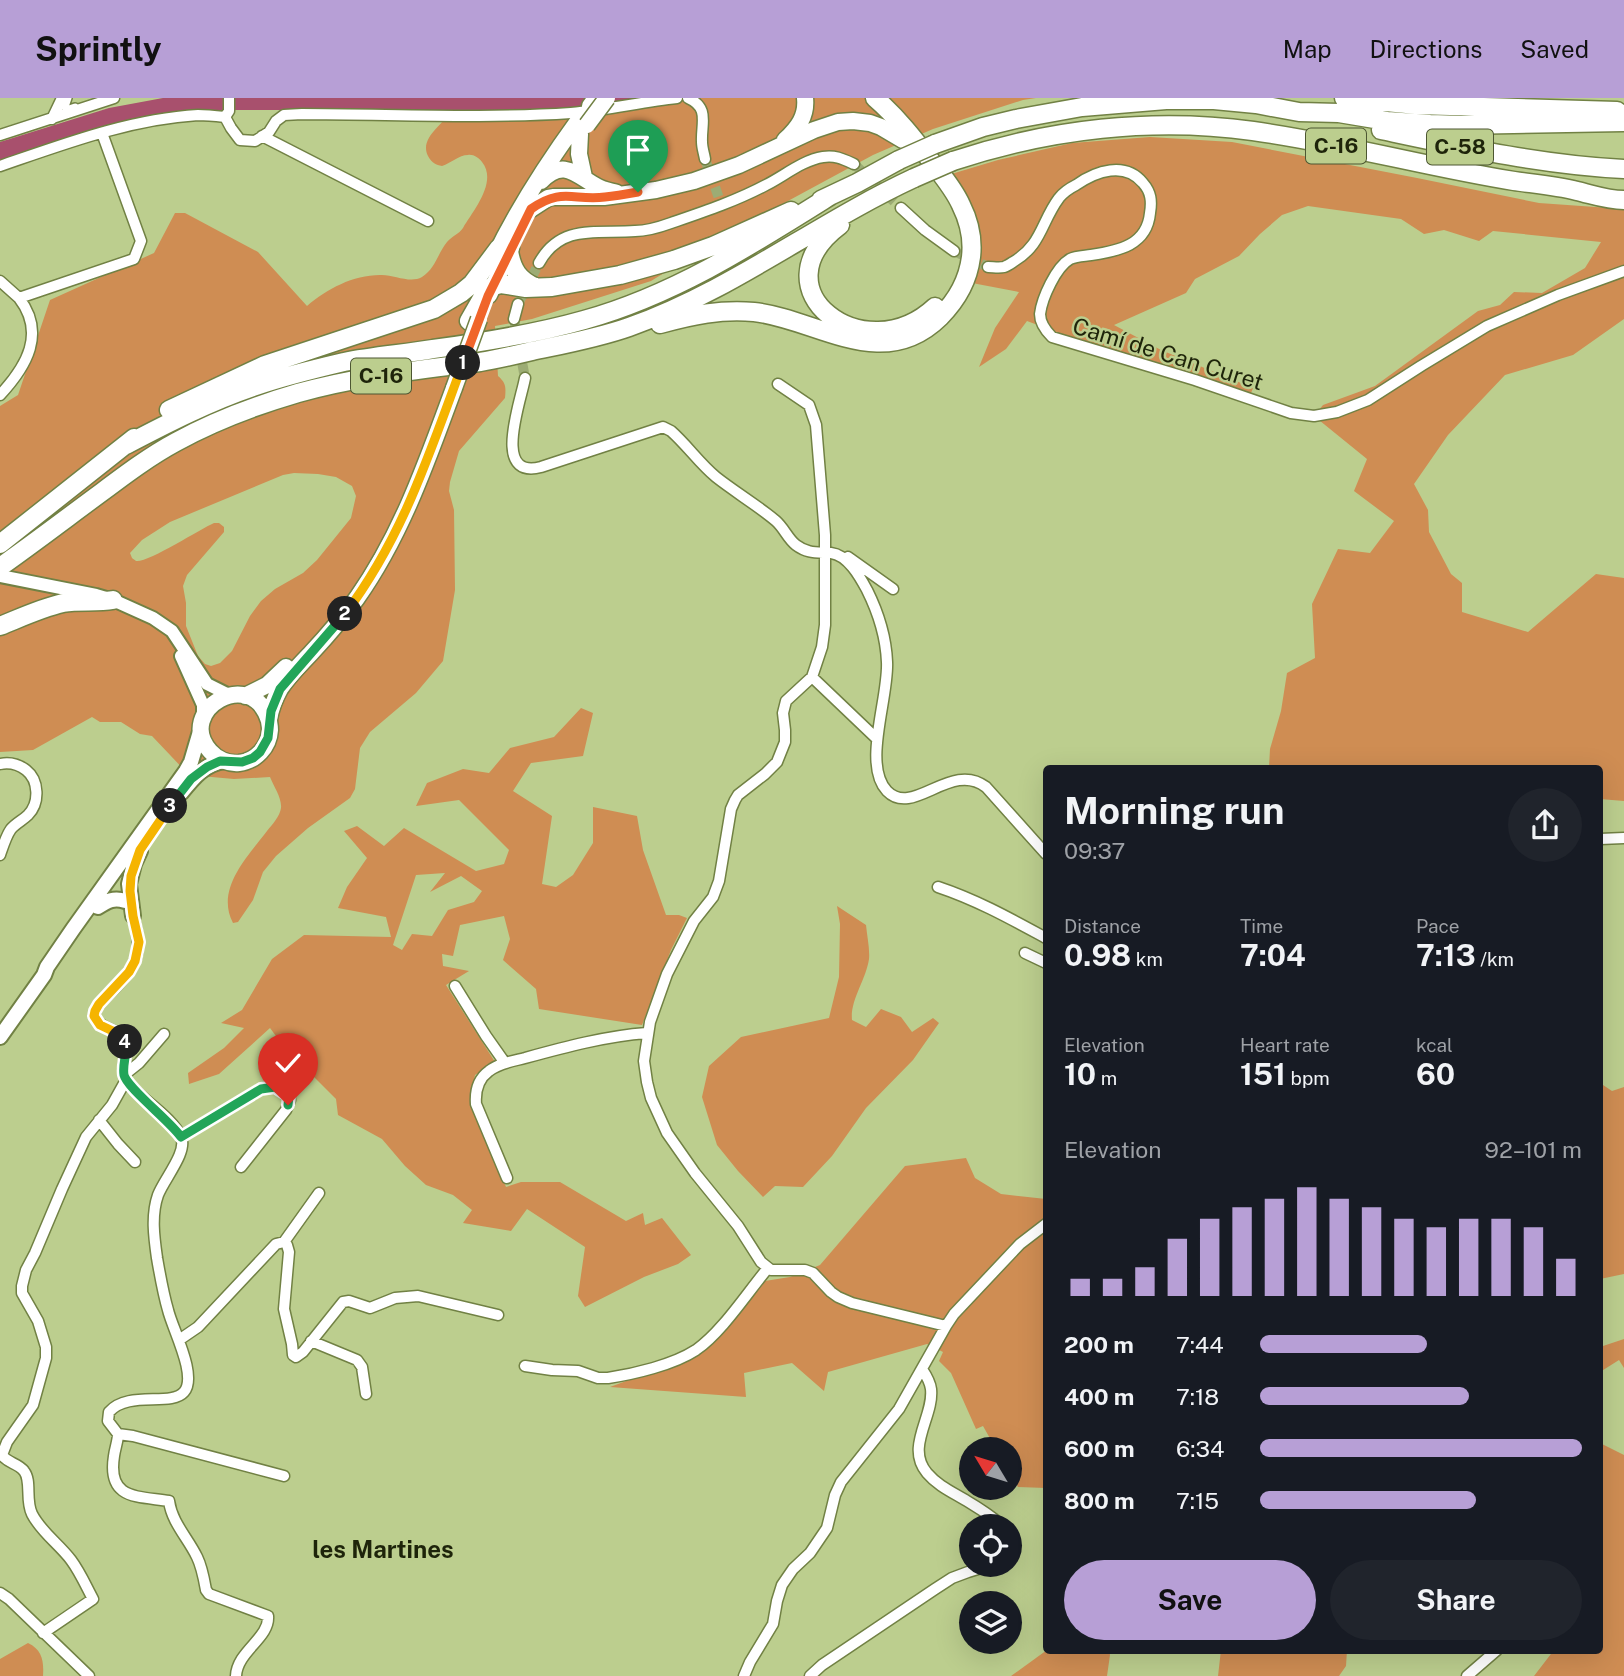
<!DOCTYPE html>
<html lang="en">
<head>
<meta charset="utf-8">
<style>
  :root { --surface:#171b24; --page:#20242c; --text:#f1f3f6; --muted:#9ea1a6; --accent:#b79fd6 }
  body { margin:0; font-family:"Public Sans",sans-serif; background:var(--page); color:var(--text); height:100vh; display:flex; flex-direction:column; font-size:26px; white-space:nowrap }
  * { box-sizing:border-box; margin:0 }
  p { font-size:23px; color:var(--muted) }
  .icon { flex:none; width:38px; height:38px; fill:none; stroke:currentColor; stroke-width:2; stroke-linecap:round; stroke-linejoin:round }
  .map { position:relative; flex:1; overflow:hidden }
  .drawer { position:absolute; left:1043px; top:667px; width:560px; height:889px; display:flex; flex-direction:column; background:var(--surface); border-radius:7px; box-shadow:0 7px 28px #0002 }
  .drawer>* { flex:none }
  .needle { width:46px; rotate:308deg }
  .fabs { position:absolute; left:959px; top:1339px; display:grid; gap:14px }
  .fabs a { display:grid; place-items:center; width:63px; height:63px; border-radius:50%; background:var(--surface); box-shadow:0 7px 28px #0002; font-size:35px }
  .pin { position:absolute; display:grid; place-items:center; width:60px; height:60px; color:#fff; margin:-72px -30px; border-radius:50% 50% 50% 0; rotate:-45deg; box-shadow:0 0 7px #0007 }
  .pin .icon { rotate:45deg }
  .km { position:absolute; width:35px; height:35px; margin:-18px; border-radius:50%; background:#222; color:#fff; font-size:19px; line-height:35px; text-align:center }
  .round { display:grid; place-items:center; flex:none; width:74px; height:74px; border-radius:37px; background:var(--page) }
  .summary { display:flex; align-items:center; justify-content:space-between; height:119px; padding:0 21px }
  h1 { font-size:38px; font-weight:700; line-height:52px }
  .figures { display:grid; grid-template-columns:repeat(3,1fr); gap:10px; height:119px; padding:7px 21px }
  .figures div { display:grid; align-content:center }
  .figures b { font-size:30px; font-weight:700 }
  .figures small { font-size:19px; font-weight:400 }
  .figures p { font-size:19px }
  .chart { height:196px; padding:14px 21px }
  .chart p { display:flex; justify-content:space-between }
  .chart svg { width:100%; height:126px; margin-top:7px; stroke:var(--accent); stroke-width:6 }
  .action { display:flex; gap:14px; margin-top:auto; padding:14px 21px }
  .action a { flex:1; height:80px; border-radius:42px; background:var(--accent); color:#111; font-size:28px; font-weight:700; line-height:80px; text-align:center }
  .action a+a { background:var(--page); color:var(--text) }
  ul { padding:0 21px; list-style:none; font-size:23px }
  li { display:grid; grid-template-columns:112px 84px 1fr; align-items:center; height:52px }
  li i { height:18px; border-radius:9px; background:var(--accent) }
  header { display:flex; align-items:center; gap:42px; box-sizing:border-box; height:98px; padding:0 35px; background:var(--accent); color:#111 }
  header strong { font-size:33px }
  nav { display:flex; gap:38px; margin-inline-start:auto; font-size:24px }
  .map>svg:first-child { display:block }
  .green { fill:#cf8d53; fill-rule:evenodd }
  .water { fill:#a8506d }
  .lines { fill:none; stroke-linecap:round; stroke-linejoin:round }
  .minor-tunnel { stroke:#9cac74; stroke-width:10; stroke-dasharray:10 5; stroke-linecap:butt }
  .pedestrian-casing { stroke:#718144; stroke-width:10 }
  .minor-casing { stroke:#718144; stroke-width:13 }
  .tertiary-casing { stroke:#718144; stroke-width:16 }
  .secondary-casing { stroke:#718144; stroke-width:18 }
  .primary-casing { stroke:#718144; stroke-width:19 }
  .motorway-casing { stroke:#718144; stroke-width:21 }
  .pedestrian { stroke:#fff; stroke-width:7 }
  .minor { stroke:#fff; stroke-width:10 }
  .tertiary { stroke:#fff; stroke-width:12 }
  .secondary { stroke:#fff; stroke-width:14 }
  .primary { stroke:#fff; stroke-width:16 }
  .motorway { stroke:#fff; stroke-width:18 }
  .primary-bridge-casing { stroke:#718144; stroke-width:19; stroke-linecap:butt }
  .motorway-bridge-casing { stroke:#718144; stroke-width:21; stroke-linecap:butt }
  .primary-bridge { stroke:#fff; stroke-width:16 }
  .motorway-bridge { stroke:#fff; stroke-width:18 }
  .split-1-casing { stroke:#fff; stroke-width:14 }
  .split-2-casing { stroke:#fff; stroke-width:14 }
  .split-3-casing { stroke:#fff; stroke-width:14 }
  .split-4-casing { stroke:#fff; stroke-width:14 }
  .split-5-casing { stroke:#fff; stroke-width:14 }
  .split-1 { stroke:#f0652b; stroke-width:9 }
  .split-2 { stroke:#f5b400; stroke-width:9 }
  .split-3 { stroke:#22a559; stroke-width:9 }
  .split-4 { stroke:#f5b400; stroke-width:9 }
  .split-5 { stroke:#22a559; stroke-width:9 }
  .labels { text-anchor:middle; stroke-width:5; stroke-linejoin:round; paint-order:stroke }
  .shield { fill:#bcce8e; stroke:#4d5732; stroke-width:2 }
  .shield-label { font-size:21px; font-weight:bold; fill:#1e240a }
  .street-label { font-size:23px; fill:#1e240a; stroke:#bcce8e }
  .neighbourhood-label { font-size:24px; font-weight:bold; fill:#1e240a; stroke:#bcce8e }
</style>
</head>
<body>
<header>
<strong>Sprintly</strong>
<nav><a>Map</a><a>Directions</a><a>Saved</a></nav>
</header>
<div class="map">
<svg width="1624" height="1578" viewBox="0 0 1624 1578">
  <rect width="100%" height="100%" fill="#bcce8e"/>
  <path class="green" d="M644,0H1036L1023,2L933,31L873,57L738,130L651,183L532,221L495,228L498,278C506,285 506,289 505,300L459,353L450,384L449,393L454,412L455,492L443,563L416,595L370,634L360,650L355,691L350,700L308,730L276,758L263,774L253,802L238,824L233,825C215,791 248,758 267,733C272,727 280,718 281,710C282,700 274,689 270,679L234,681L189,677L152,638L140,636L121,624H100L92,619L33,652L0,654V308L18,297L50,202L154,155L175,115H185L258,154L307,208C327,191 353,177 380,177C393,176 410,186 422,179C435,171 438,155 447,144C452,138 459,136 463,130C473,113 498,84 482,64C479,60 473,56 468,57C459,57 451,65 442,68C436,67 432,65 428,58C419,40 443,27 451,13C513,12 583,14 644,0ZM294,375L318,376L336,379L352,388L356,398L351,420L317,462L303,475L275,491L261,503L250,518L232,553L220,565L211,568L205,566L198,558L186,528V505L183,488L187,477L224,434V429L219,425H214C200,431 148,465 136,463C135,462 133,461 132,460L130,455L142,442L170,424L283,377Z
    M1150,39L1232,44L1417,80L1539,105L1624,111V221L1573,257L1505,277L1448,337L1414,386L1428,412L1429,434L1451,476L1462,485V514L1528,534L1596,476L1624,480V703L1600,701V670H1269L1270,651L1281,613L1287,575L1315,560L1312,506L1338,451L1370,455L1394,423L1354,393L1367,361L1314,318L1323,307L1375,288L1478,213L1500,207L1514,194L1542,195L1585,170L1601,144L1493,133L1479,143L1444,132L1424,136L1401,121L1308,108L1282,117L1260,136L1239,158L1195,181L1186,195L1114,227L1161,252L1253,290L1249,300L1190,284L1027,223L1006,251L979,269L995,230L1019,194L972,185L977,172L948,77L998,62L1072,45Z
    M581,610L593,615L583,658L531,665L513,693L552,718L542,786L556,789L573,777L593,745V709L637,718L643,752L666,817H679L687,820L671,852L642,927L539,911L536,891L503,862L510,841L504,818L460,827L453,858L442,856L443,868L469,873L446,887L495,964L475,977L471,1001L506,1089L521,1084H560L626,1123L643,1115L645,1127L662,1120L691,1157L678,1166L644,1179L585,1209L578,1198L585,1149L527,1111L511,1133L463,1125L472,1112L453,1097L426,1087L405,1068L382,1041L338,1017L336,1001L312,977L295,989L286,975L296,965L270,930L219,976L189,986L188,975L224,950L244,930L221,925L242,912L272,861L304,837L391,839L386,819L338,810L347,789L367,760L344,733L357,728L384,748L404,730L476,773L504,766L509,752L459,702L416,708L427,685L463,671L489,675L510,650L554,639ZM445,775L430,794L461,778L482,793L474,804L448,812L432,838L412,836L402,852L393,847L416,777Z
    M837,808L866,827C867,838 870,851 869,861C866,882 850,902 852,922L866,929L881,911L901,919L912,934L933,920L939,925L913,962L866,1010L832,1058L803,1089L775,1088L763,1099L738,1073L717,1047L702,999L709,968L741,939L829,920L839,879L840,826Z
    M1600,985L1612,993L1624,989V1176L1600,1181Z
    M966,1060L975,1080L1001,1096L1046,1101V1390L1018,1389L1010,1375V1351H996L983,1328L976,1331L951,1275L939,1263L943,1254L927,1246L828,1274L824,1293L792,1265L744,1275L746,1299L610,1289L691,1259L736,1220L765,1183L790,1179L820,1167L905,1068Z
    M1624,1241V1270L1619,1262L1600,1274V1249Z
    M1600,1345L1624,1357V1578H1534L1554,1552H1600Z
    M28,1545C42,1552 44,1562 43,1578H0V1561Z
    M1047,1552H1109L1110,1557L1107,1578H1011Z
    M1221,1552H1347L1346,1568L1339,1578H1218Z"/>
  <path class="water" d="M163,0H644L624,5L538,12H218L115,27L0,62V44L109,10Z"/>
  <g class="lines">
    <path class="minor-tunnel" d="M705,61L720,103
      M854,66L901,110
      M954,153L988,169
      M518,206L539,165
      M514,221L525,280"/>
    <defs>
      <path id="pedestrian" d="M68,0L65,9L69,11L75,9"/>
      <path id="minor" d="M688,0C710,10 701,25 702,44C702,50 704,55 705,61
        M225,19L231,30L240,42L255,43L269,34L276,23L284,17L302,16C391,16 481,21 571,15C607,12 641,4 677,0
        M225,19L229,13V0
        M52,21L62,0
        M0,37L114,0
        M262,38L428,123
        M0,68C64,46 130,21 198,17C207,17 216,18 225,19
        M901,110L925,132L954,153
        M539,165C561,125 598,136 635,133C647,133 660,129 671,125C703,114 736,103 766,87C784,78 803,62 823,59C835,57 843,61 854,66
        M988,169C993,169 999,170 1004,169C1007,168 1010,166 1013,164C1042,147 1041,124 1059,100C1063,95 1070,90 1076,87C1096,73 1125,63 1143,85C1151,94 1152,103 1150,115C1147,147 1119,153 1091,157C1085,158 1076,158 1070,161C1056,169 1042,200 1040,216C1040,226 1046,233 1052,239L1195,282L1291,315L1314,318L1337,314L1368,302L1421,268L1487,228L1558,197L1624,173
        M0,183L19,200L134,161L141,143L102,35
        M514,221L518,206
        M525,280C521,303 491,382 541,369L663,329L671,333C687,347 699,365 716,379C735,394 757,407 776,423C784,430 788,441 796,447C808,456 817,454 831,455C848,457 860,479 867,492C878,514 886,540 887,564C889,599 862,667 887,693C913,720 951,662 986,689L1046,756
        M778,286L809,307L816,327L825,437V527L822,549L812,579L786,603L783,615L785,632V644L777,664L765,676L738,697L735,702L731,711L719,783L713,799L694,823L667,876L650,924L644,963L647,984L651,1000L667,1035L695,1075L738,1128L761,1164L771,1172H805L813,1175L831,1194L838,1199L852,1205L946,1228
        M0,297C27,268 46,235 19,200
        M848,459L893,491
        M812,579L876,640
        M0,666C10,664 18,666 26,672C39,682 40,705 28,717C23,722 16,725 11,731C6,738 3,748 0,757
        M1600,741L1624,740
        M938,789C977,802 1011,821 1046,840
        M133,818C144,857 137,867 110,895C103,902 96,908 94,918C102,933 115,929 123,940C132,953 118,968 126,981C128,986 133,990 136,993C149,1006 174,1022 181,1039C188,1054 164,1081 158,1097C151,1117 154,1139 157,1160C160,1177 163,1195 168,1212C172,1230 198,1278 184,1294C171,1309 128,1292 109,1314L108,1323L118,1336C118,1343 115,1350 114,1358C107,1402 137,1398 169,1403C172,1425 188,1440 197,1459C202,1469 204,1481 206,1492L209,1496L268,1518C270,1540 237,1553 236,1578
        M1025,855L1046,865
        M455,888L486,938L505,965
        M124,977L139,965L164,936
        M99,1022L118,1046L135,1064
        M181,1039L261,991C272,987 281,989 289,998L290,1002L286,1012L241,1069
        M507,1080L476,1006C475,993 478,981 489,973C499,965 513,963 525,960C565,949 606,938 647,935
        M284,1144L287,1147L289,1154L284,1211L292,1246L293,1257L296,1259L303,1254L343,1204L349,1203L370,1210L395,1200L418,1198L498,1217
        M179,1242L198,1229L276,1146L284,1144L319,1095
        M311,1243L357,1262L362,1269L366,1296
        M525,1268L552,1272L578,1273L598,1280H608C634,1276 673,1267 696,1252C722,1234 747,1195 768,1170
        M922,1271C926,1277 930,1283 931,1291C934,1319 905,1349 927,1375C938,1388 952,1394 967,1403C979,1410 992,1419 1003,1428
        M118,1336L133,1338L284,1378
        M1010,1438L1011,1444L1010,1452
        M0,1495L9,1501L89,1578
        M43,1535L93,1501C86,1488 80,1474 71,1462C59,1446 41,1434 32,1416C25,1402 32,1383 24,1373C18,1365 7,1365 2,1357L7,1344L33,1307L46,1260V1249L38,1223L22,1195V1188L26,1172L35,1155L62,1091L86,1039L112,1007L126,982
        M744,1578L750,1564L773,1526L777,1503L782,1487L793,1471L810,1455L827,1430L835,1397L841,1384L899,1311L946,1228L954,1216L1020,1146L1046,1126
        M810,1578L822,1567L935,1491L952,1480L968,1474L994,1466
        M1467,1578L1497,1552"/>
      <path id="tertiary" d="M0,478L96,497L113,502L153,520L172,533L207,586L229,597
        M181,558L203,607V620"/>
      <path id="secondary" d="M181,695C193,680 205,665 225,663
        M98,809C107,803 114,799 125,803
        M133,818L129,786L134,766L140,753
        M0,939L44,877L47,869L73,831L186,673L191,664L201,630"/>
      <path id="primary" d="M590,8L596,0
        M580,36L579,56L584,79
        M785,42C798,30 807,18 805,0
        M541,83C563,61 574,75 596,88C602,92 610,93 617,95
        M531,111L548,100L554,99H604L656,92L694,83L739,67L814,32L838,24L853,23L870,25L881,29L903,42
        M493,162C517,112 546,67 578,23
        M489,197L511,150
        M245,598L267,587L286,569
        M269,623C252,566 174,613 210,653C217,661 228,666 239,665C256,663 269,649 270,632C270,626 269,627 269,621C271,610 275,600 280,591C289,577 301,566 312,554C328,537 343,519 357,500C402,436 427,363 454,290"/>
      <path id="motorway" d="M1344,0L1417,7L1617,13
        M1381,32C1461,49 1542,67 1624,71
        M935,46L983,29L1016,21L1082,9L1166,2H1214L1256,6L1299,14L1339,15L1387,23L1430,26L1461,27L1624,24
        M953,63C1049,31 1153,19 1253,33C1341,45 1427,69 1514,83C1535,86 1557,88 1577,93C1594,97 1607,102 1624,102
        M821,102L857,85L899,62
        M840,127C754,191 864,275 935,209
        M509,153C512,172 519,182 535,189
        M469,223L485,195L493,188L501,186L526,190L552,189L620,177L674,162L713,148L791,113
        M660,226C692,217 721,211 754,214C817,221 882,276 940,219C956,203 968,183 971,159C973,142 969,123 961,107C954,91 942,77 931,63C914,41 897,19 875,0
        M169,312L265,267L434,211L461,195L472,186L499,150
        M126,347C168,325 211,303 256,288C285,278 314,271 344,264C373,258 403,256 433,251C484,244 535,236 584,222C674,197 752,147 830,98
        M0,446L134,340
        M0,469C34,445 68,419 102,394C126,376 150,358 176,344C214,323 257,307 298,295C358,278 420,272 480,264C498,261 515,257 532,253C565,246 598,240 629,229C731,193 817,125 914,80
        M0,528C20,520 41,510 63,505C80,502 96,505 113,502"/>
    </defs>
    <use href="#pedestrian" class="pedestrian-casing"/>
    <use href="#minor" class="minor-casing"/>
    <use href="#tertiary" class="tertiary-casing"/>
    <use href="#secondary" class="secondary-casing"/>
    <use href="#primary" class="primary-casing"/>
    <use href="#motorway" class="motorway-casing"/>
    <use href="#pedestrian" class="pedestrian"/>
    <use href="#minor" class="minor"/>
    <use href="#tertiary" class="tertiary"/>
    <use href="#secondary" class="secondary"/>
    <use href="#primary" class="primary"/>
    <use href="#motorway" class="motorway"/>
    <defs>
      <path id="primary-bridge" d="M587,27L607,0
        M454,290L479,221"/>
      <path id="motorway-bridge" d="M899,62L935,46
        M914,80L953,63"/>
    </defs>
    <use href="#primary-bridge" class="primary-bridge-casing"/>
    <use href="#motorway-bridge" class="motorway-bridge-casing"/>
    <use href="#primary-bridge" class="primary-bridge"/>
    <use href="#motorway-bridge" class="motorway-bridge"/>
  </g>
  <g class="lines">
    <defs>
      <path id="split-1" d="M463,265L488,198L531,111C562,89 573,103 605,99C616,98 627,96 638,94"/>
      <path id="split-2" d="M345,516C404,437 429,356 463,265"/>
      <path id="split-3" d="M170,708L191,681L207,669L220,663L242,664L253,660L260,654L268,640L271,613L280,591L345,516"/>
      <path id="split-4" d="M125,944L119,936L100,927L94,918L95,913L99,906L129,874L135,863L139,844L133,818L130,793L131,778L140,752L170,708"/>
      <path id="split-5" d="M125,944C128,955 122,966 124,977C127,990 170,1023 181,1039L261,991L275,989L289,998L288,1007"/>
    </defs>
    <use href="#split-1" class="split-1-casing"/>
    <use href="#split-2" class="split-2-casing"/>
    <use href="#split-3" class="split-3-casing"/>
    <use href="#split-4" class="split-4-casing"/>
    <use href="#split-5" class="split-5-casing"/>
    <use href="#split-1" class="split-1"/>
    <use href="#split-2" class="split-2"/>
    <use href="#split-3" class="split-3"/>
    <use href="#split-4" class="split-4"/>
    <use href="#split-5" class="split-5"/>
  </g>
  <g class="labels">
    <g class="shield">
      <rect x="1306" y="30.5" width="60" height="35" rx="5"/>
      <rect x="1427" y="31.5" width="66" height="35" rx="5"/>
      <rect x="351" y="260.5" width="60" height="35" rx="5"/>
    </g>
    <g class="shield-label">
      <text x="1336" y="55">C-16</text>
      <text x="1460" y="56">C-58</text>
      <text x="381" y="285">C-16</text>
    </g>
    <g class="street-label">
      <text transform="translate(1168 256) rotate(17)" y="8">Camí de Can Curet</text>
    </g>
    <g class="neighbourhood-label">
      <text x="383" y="1460">les Martines</text>
    </g>
  </g>
</svg>
<div class="fabs">
<a><svg class="needle" viewBox="-14 -14 28 28"><path d="M0-13l5 13h-10z" fill="#e53935"/><path d="M0 13l5-13h-10z" fill="#9ea1a6"/></svg></a>
<a><svg class="icon" aria-label="locate" viewBox="0 0 24 24"><circle cx="12" cy="12" r="6"/><path d="M12 2v4M12 18v4M2 12h4M18 12h4"/></svg></a>
<a><svg class="icon" aria-label="layers" viewBox="0 0 24 24"><path d="M12 4l9 5-9 5-9-5zM3 14l9 5 9-5"/></svg></a>
</div>
<div class="pin" style="left:638px;top:94px;background:#1e9e55"><svg class="icon" aria-label="arrive" viewBox="0 0 24 24"><path d="M6 21V4h12l-3 4 3 4H6"/></svg></div>
<div class="pin" style="left:288px;top:1007px;background:#d93025"><svg class="icon" aria-label="check" viewBox="0 0 24 24"><path d="M5 12l5 5 9-10"/></svg></div>
<b class="km" style="left:463px;top:265px">1</b>
<b class="km" style="left:345px;top:516px">2</b>
<b class="km" style="left:170px;top:708px">3</b>
<b class="km" style="left:125px;top:944px">4</b>
<section class="drawer">
<div class="summary"><div><h1>Morning run</h1><p>09:37</p></div><a class="round"><svg class="icon" aria-label="share" viewBox="0 0 24 24"><path d="M12 15V3M7 8l5-5 5 5M5 13v7h14v-7"/></svg></a></div>
<div class="figures">
<div><p>Distance</p><b>0.98<small> km</small></b></div>
<div><p>Time</p><b>7:04</b></div>
<div><p>Pace</p><b>7:13<small> /km</small></b></div>
</div>
<div class="figures">
<div><p>Elevation</p><b>10<small> m</small></b></div>
<div><p>Heart rate</p><b>151<small> bpm</small></b></div>
<div><p>kcal</p><b>60</b></div>
</div>
<div class="chart"><p><span>Elevation</span>92–101 m</p>
<svg viewBox="0 0 160 44" preserveAspectRatio="none"><path d="M5 44V38M15 44V38M25 44V34M35 44V24M45 44V17M55 44V13M65 44V10M75 44V6M85 44V10M95 44V13M105 44V17M115 44V20M125 44V17M135 44V17M145 44V20M155 44V31"/></svg>
</div>
<ul>
<li><b>200 m</b>7:44<i style="width:52%"></i></li>
<li><b>400 m</b>7:18<i style="width:65%"></i></li>
<li><b>600 m</b>6:34<i style="width:100%"></i></li>
<li><b>800 m</b>7:15<i style="width:67%"></i></li>
</ul>
<div class="action"><a>Save</a><a>Share</a></div>
</section>
</div>
</body>
</html>
